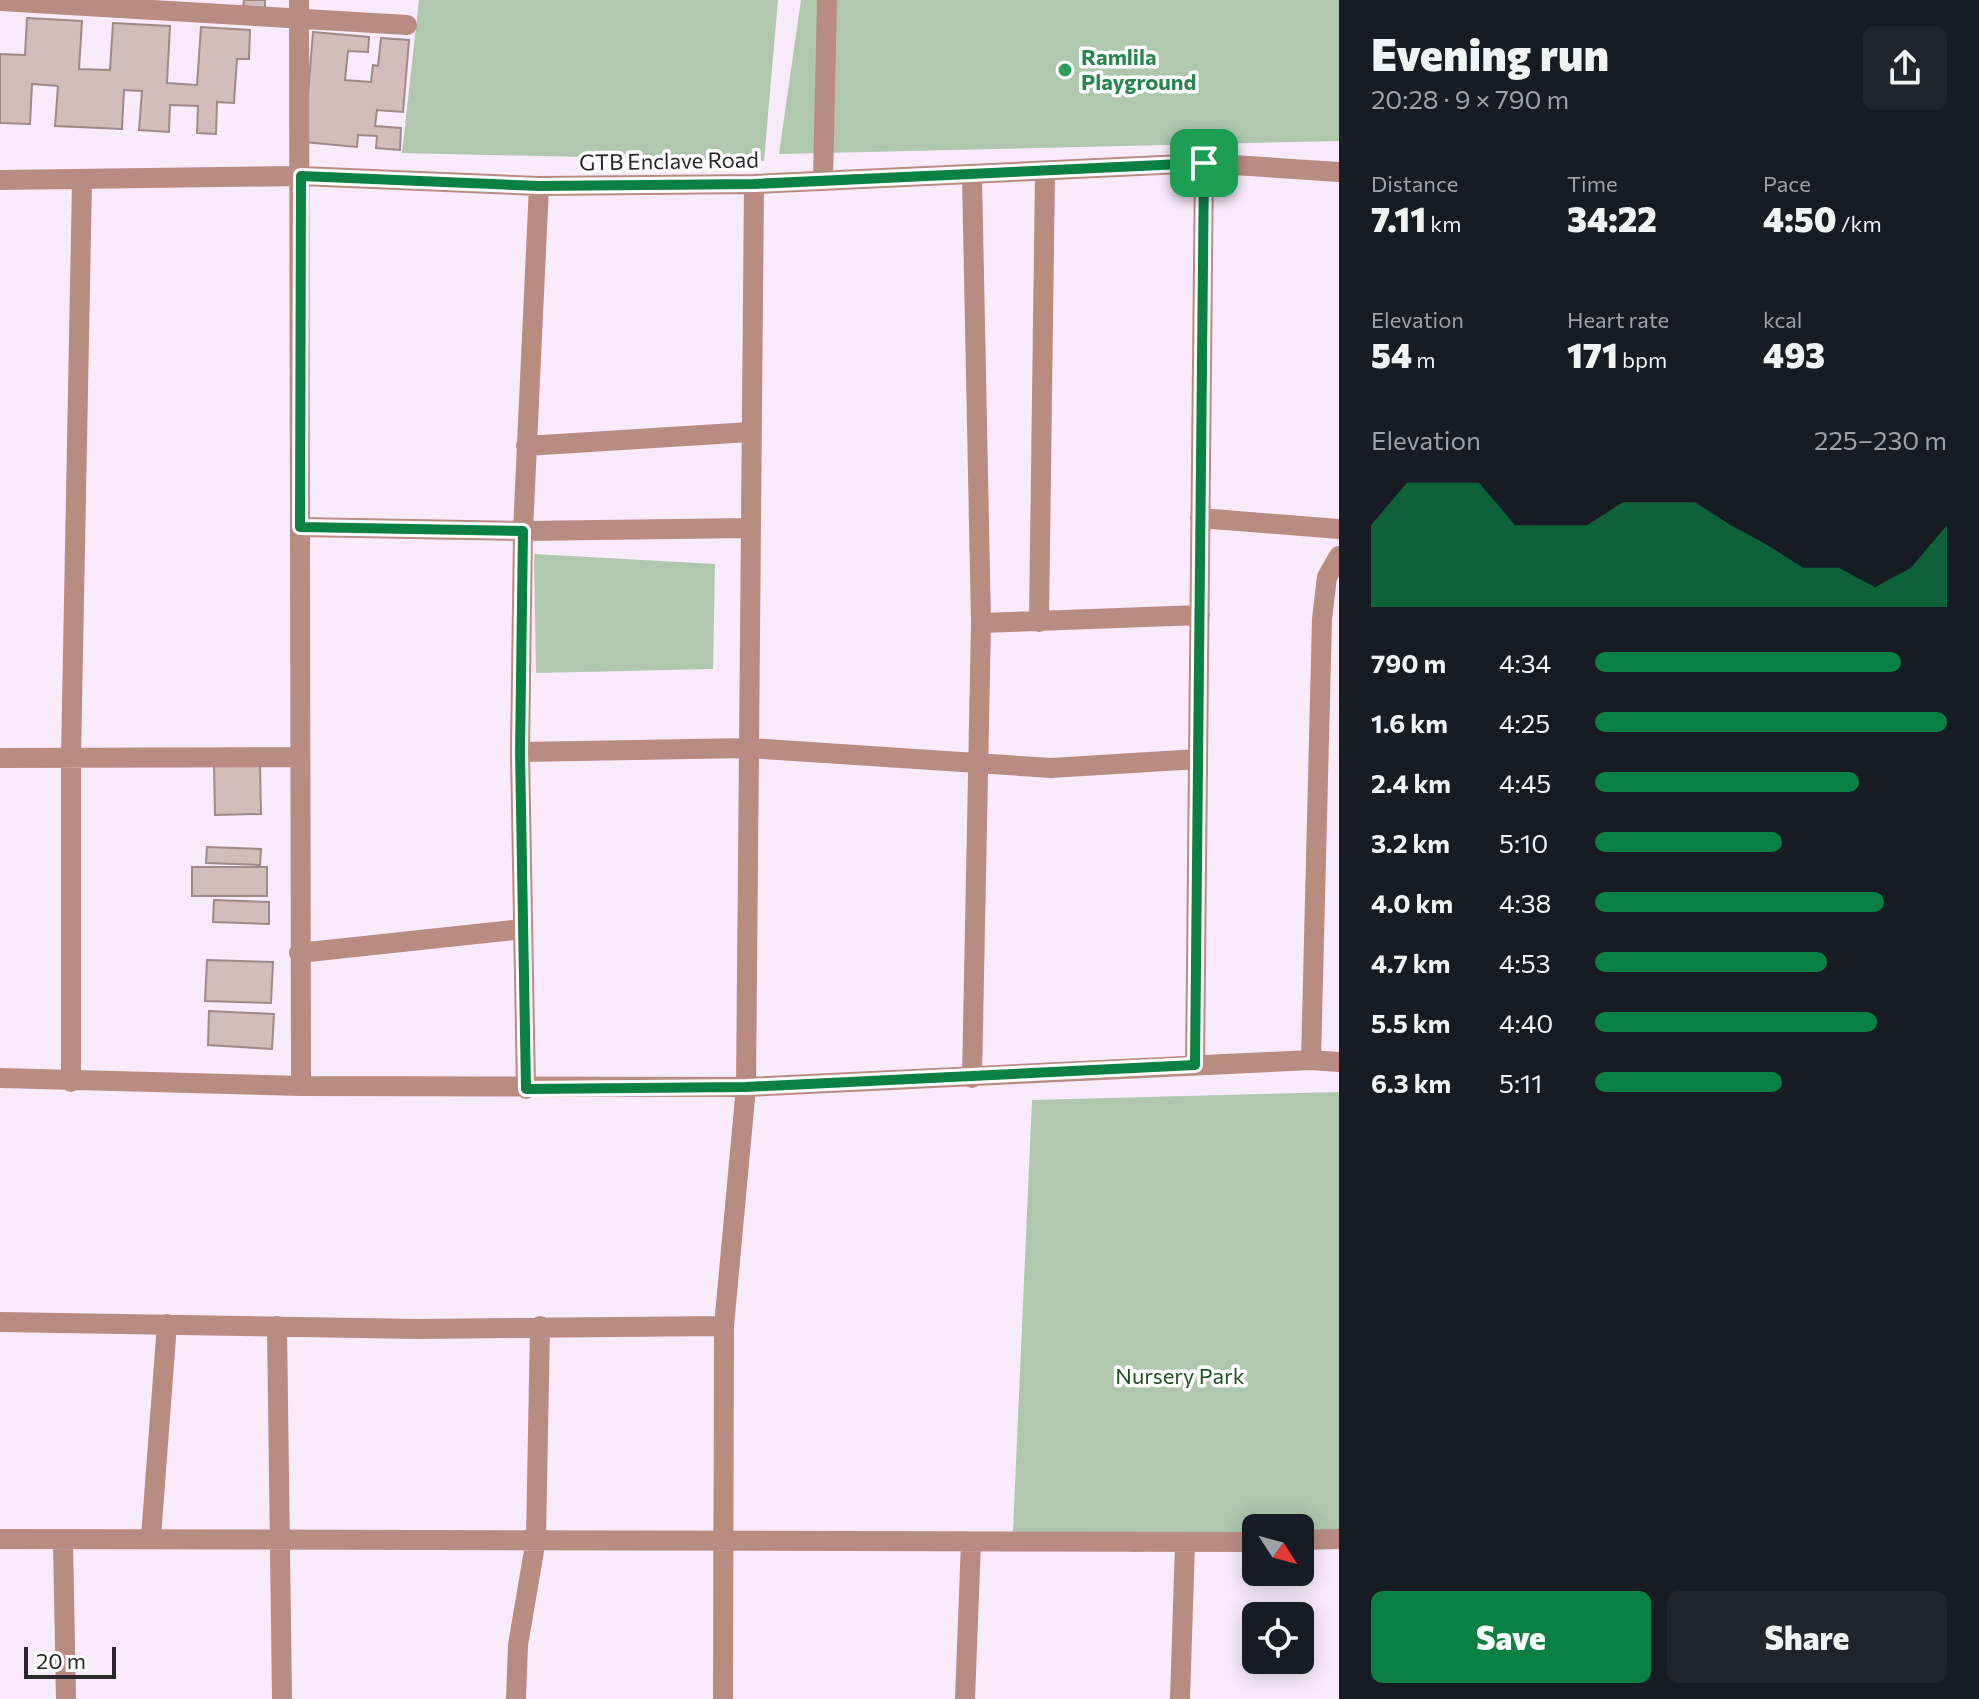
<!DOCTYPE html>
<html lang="en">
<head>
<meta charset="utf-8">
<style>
  :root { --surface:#171b24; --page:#20242c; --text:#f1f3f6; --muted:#9ea1a6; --accent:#0b8043 }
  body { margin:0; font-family:Commissioner,sans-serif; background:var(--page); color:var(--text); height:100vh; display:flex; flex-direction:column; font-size:30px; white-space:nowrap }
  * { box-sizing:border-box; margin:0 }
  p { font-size:26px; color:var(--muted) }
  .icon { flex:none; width:44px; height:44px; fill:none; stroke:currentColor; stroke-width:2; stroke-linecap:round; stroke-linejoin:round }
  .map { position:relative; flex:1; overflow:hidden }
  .drawer { display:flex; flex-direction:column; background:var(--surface); width:640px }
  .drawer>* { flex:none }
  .needle { width:52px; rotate:126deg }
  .tools { position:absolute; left:1242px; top:1514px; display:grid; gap:16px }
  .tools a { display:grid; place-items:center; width:72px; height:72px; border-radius:12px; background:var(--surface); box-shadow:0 4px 20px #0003; font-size:40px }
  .scale { position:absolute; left:24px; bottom:20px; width:92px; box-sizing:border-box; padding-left:8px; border:4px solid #2b262c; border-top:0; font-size:22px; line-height:28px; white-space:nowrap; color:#2b262c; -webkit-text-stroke:6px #fff; paint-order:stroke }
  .pin { position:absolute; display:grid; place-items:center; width:68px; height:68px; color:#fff; margin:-34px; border-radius:16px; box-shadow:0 4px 12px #0006 }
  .round { display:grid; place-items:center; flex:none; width:84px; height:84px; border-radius:12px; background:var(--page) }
  .head { display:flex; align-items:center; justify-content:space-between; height:136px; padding:0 32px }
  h1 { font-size:44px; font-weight:800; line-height:60px }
  .stats { display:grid; grid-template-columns:repeat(3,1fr); gap:12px; height:136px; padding:8px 32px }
  .stats div { display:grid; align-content:center }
  .stats b { font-size:34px; font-weight:800 }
  .stats small { font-size:22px; font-weight:400 }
  .stats p { font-size:22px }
  .chart { height:224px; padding:16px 32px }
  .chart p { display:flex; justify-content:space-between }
  .chart svg { width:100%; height:144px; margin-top:8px; fill:var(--accent); opacity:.7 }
  .button { display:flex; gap:16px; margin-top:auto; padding:16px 32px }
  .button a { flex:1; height:92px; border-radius:12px; background:var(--accent); color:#fff; font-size:32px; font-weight:800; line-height:92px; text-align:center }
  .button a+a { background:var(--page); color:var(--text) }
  ul { padding:0 32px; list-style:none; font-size:26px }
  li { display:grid; grid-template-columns:128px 96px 1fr; align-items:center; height:60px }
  li i { height:20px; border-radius:10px; background:var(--accent) }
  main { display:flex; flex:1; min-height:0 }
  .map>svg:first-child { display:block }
  .green { fill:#aec7ad }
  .building { fill:#d4bcba; stroke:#a08987; stroke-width:2 }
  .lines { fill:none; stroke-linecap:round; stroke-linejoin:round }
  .minor { stroke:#b98c82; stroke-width:20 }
  .route-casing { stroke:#fff; stroke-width:16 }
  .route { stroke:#0b8043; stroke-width:10 }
  .leisure-dot { fill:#2e9e5b; stroke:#fff; stroke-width:3 }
  .labels { text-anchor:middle; stroke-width:7; stroke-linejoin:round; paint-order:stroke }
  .leisure-label { font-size:22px; font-weight:bold; fill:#27864d; stroke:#fff; text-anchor:start }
  .street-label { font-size:22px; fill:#2b262c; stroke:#fff }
  .park-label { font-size:22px; fill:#1c5120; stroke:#fff }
</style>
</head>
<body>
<main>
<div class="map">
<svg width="1339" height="1699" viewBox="0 0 1339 1699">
  <rect width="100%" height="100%" fill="#f9ebfc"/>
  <path class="green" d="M419,0H778L764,161L402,153Z
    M801,0H1339V141L779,154Z
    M534,554L715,564L713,669L536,673Z
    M1339,1092V1533L1300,1536V1528H1256V1541L1134,1552L1013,1531L1032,1100Z"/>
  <path class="building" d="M244,0H265V8L243,7Z
    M27,18L82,21L79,69L110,70L113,23L170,26L167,83L197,85L201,27L250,30L249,59H237L234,103L217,102L216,134L197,133L198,106L170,105L169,132L139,130L142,91L124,90L122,129L55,126L58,86L32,84L30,124L0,123V54L25,55Z
    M313,32L369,37L368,52L348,51L345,80L371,82L373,65L378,66L381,38L409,40L403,112L377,110L375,126L401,128L400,150L376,148L377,136L358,135L357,147L304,142Z
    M260,765L261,814L215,815L214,766Z
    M207,847L261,849L260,865L206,863Z
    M192,867H267V896H192Z
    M214,900L269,902V924L213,922Z
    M207,960L273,962L271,1003L205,1001Z
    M209,1011L274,1014L272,1049L208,1045Z"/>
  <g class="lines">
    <path class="minor" d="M299,0L301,1086
      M0,1L407,25
      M0,180L301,176L539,186L754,184L1204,163L1339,172
      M823,180L827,0
      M526,446L750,432
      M1200,518L1339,529
      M300,527L523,531L749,528
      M1039,622L1045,172
      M981,623L1200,615
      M520,752L749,748L1051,768L1198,759
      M0,758L299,757
      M299,953L523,929
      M1311,1060L1322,619L1327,577L1339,556
      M1195,1065L1204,163
      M0,1078L301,1086L746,1087L1311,1060L1339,1062
      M972,1078L981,623L972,176
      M71,1082V757L82,181
      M526,1089L520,752L523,531L539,186
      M0,1322L418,1329L724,1326
      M277,1326L282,1699
      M151,1537L167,1324
      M0,1539L1256,1542
      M1300,1540L1339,1539
      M63,1541L66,1699
      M516,1699L518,1645L536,1539L540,1326
      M723,1699L724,1326L746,1087L754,184
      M965,1699L971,1542
      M1180,1699L1185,1544"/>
  </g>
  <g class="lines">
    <defs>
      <path id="route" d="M1204,163L1195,1065L746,1087L526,1089L520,752L523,531L300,527L301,176L539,186L754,184Z"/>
    </defs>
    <use href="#route" class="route-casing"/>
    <use href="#route" class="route"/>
  </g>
  <circle class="leisure-dot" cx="1065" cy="70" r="8"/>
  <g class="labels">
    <g class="leisure-label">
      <text x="1081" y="65">Ramlila<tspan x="1081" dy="25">Playground</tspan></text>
    </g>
    <g class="street-label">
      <text transform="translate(669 161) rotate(-1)" y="8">GTB Enclave Road</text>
    </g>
    <g class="park-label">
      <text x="1180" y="1384">Nursery Park</text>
    </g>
  </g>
</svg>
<div class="tools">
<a><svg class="needle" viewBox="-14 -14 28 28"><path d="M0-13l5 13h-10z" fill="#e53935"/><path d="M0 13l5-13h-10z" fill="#9ea1a6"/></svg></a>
<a><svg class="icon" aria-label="locate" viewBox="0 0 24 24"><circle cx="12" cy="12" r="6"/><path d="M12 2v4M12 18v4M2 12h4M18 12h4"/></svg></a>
</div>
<div class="scale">20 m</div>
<div class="pin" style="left:1204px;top:163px;background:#1e9e55"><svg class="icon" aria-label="arrive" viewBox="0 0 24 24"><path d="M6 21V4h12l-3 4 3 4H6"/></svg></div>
</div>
<section class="drawer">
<div class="head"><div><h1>Evening run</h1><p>20:28 · 9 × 790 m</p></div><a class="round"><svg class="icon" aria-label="share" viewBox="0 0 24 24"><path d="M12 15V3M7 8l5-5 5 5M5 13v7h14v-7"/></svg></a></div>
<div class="stats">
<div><p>Distance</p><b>7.11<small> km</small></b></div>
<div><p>Time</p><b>34:22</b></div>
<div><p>Pace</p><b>4:50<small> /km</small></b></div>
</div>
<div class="stats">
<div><p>Elevation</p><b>54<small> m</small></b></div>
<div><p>Heart rate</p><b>171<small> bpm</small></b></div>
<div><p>kcal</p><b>493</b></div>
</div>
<div class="chart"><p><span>Elevation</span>225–230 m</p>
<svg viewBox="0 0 160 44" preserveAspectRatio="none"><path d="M0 44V19L10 6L20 6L30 6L40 19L50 19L60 19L70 12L80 12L90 12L100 19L110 25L120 32L130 32L140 38L150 32L160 19V44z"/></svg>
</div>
<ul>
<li><b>790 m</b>4:34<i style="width:87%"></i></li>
<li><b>1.6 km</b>4:25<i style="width:100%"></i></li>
<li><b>2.4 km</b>4:45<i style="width:75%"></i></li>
<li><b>3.2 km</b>5:10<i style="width:53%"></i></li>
<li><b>4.0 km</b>4:38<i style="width:82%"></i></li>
<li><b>4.7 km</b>4:53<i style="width:66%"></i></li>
<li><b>5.5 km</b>4:40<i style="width:80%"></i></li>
<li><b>6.3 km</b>5:11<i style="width:53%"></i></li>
</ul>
<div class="button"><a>Save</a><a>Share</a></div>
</section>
</main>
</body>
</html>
